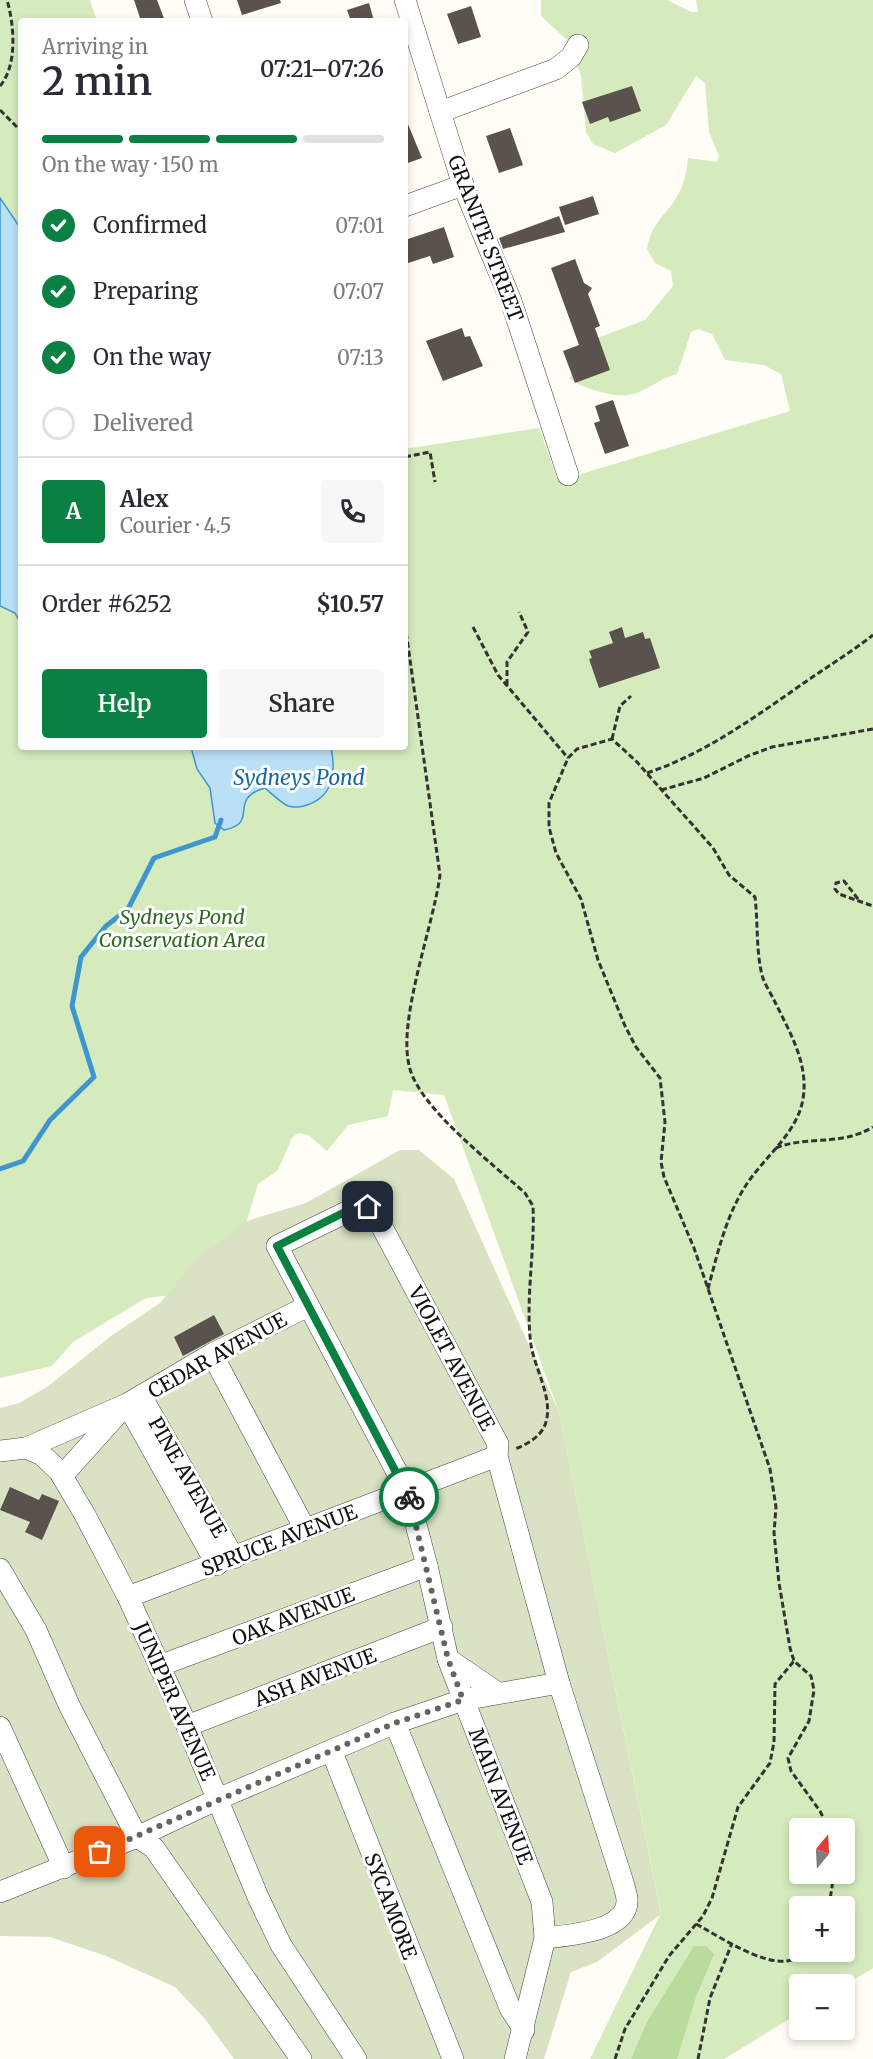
<!DOCTYPE html>
<html lang="en">
<head>
<meta charset="utf-8">
<style>
  :root { --surface:#fff; --page:#f7f7f7; --text:#2b2b33; --muted:#7c7c81; --line:#e1e1e2; --accent:#0b8043 }
  body { margin:0; font-family:Merriweather,serif; background:var(--page); color:var(--text); height:100vh; display:flex; flex-direction:column; font-size:22px; white-space:nowrap }
  * { box-sizing:border-box; margin:0 }
  p { font-size:20px; color:var(--muted) }
  .icon { flex:none; width:33px; height:33px; fill:none; stroke:currentColor; stroke-width:2; stroke-linecap:round; stroke-linejoin:round }
  .map { position:relative; flex:1; overflow:hidden }
  .details { position:absolute; left:18px; top:18px; width:390px; height:732px; display:flex; flex-direction:column; background:var(--surface); border-radius:6px; box-shadow:0 3px 9px #0003 }
  .details>* { flex:none }
  .needle { width:39px; rotate:18deg }
  .buttons { position:absolute; left:789px; top:1818px; display:grid; gap:12px }
  .buttons a { display:grid; place-items:center; width:66px; height:66px; border-radius:6px; background:var(--surface); box-shadow:0 3px 9px #0003; font-size:30px }
  .pin { position:absolute; display:grid; place-items:center; width:51px; height:51px; color:#fff; margin:-26px; border-radius:12px; box-shadow:0 3px 9px #0006 }
  .courier { position:absolute; display:grid; place-items:center; width:60px; height:60px; margin:-30px; border:4px solid #0b8043; border-radius:50%; background:#fff; color:#222; box-shadow:0 2px 8px #0007 }
  .summary em { font-style:normal; font-weight:600 }
  .summary div { display:flex; flex-direction:column-reverse }
  .summary { display:flex; align-items:center; justify-content:space-between; height:102px; padding:0 24px }
  h1 { font-size:39px; font-weight:600; line-height:45px }
  .bar { display:grid; grid-template-columns:repeat(4,1fr); gap:9px 6px; align-content:center; height:72px; padding:0 24px }
  .bar i { height:8px; border-radius:4px; background:var(--line) }
  .bar .current { background:var(--accent) }
  .bar p { grid-column:span 4 }
  .line { display:flex; align-items:center; gap:15px; padding:0 24px; border-top:2px solid var(--line) }
  .line div { flex:1 }
  .round { display:grid; place-items:center; flex:none; width:63px; height:63px; border-radius:6px; background:var(--page) }
  ol { padding:0 24px; list-style:none }
  li { display:flex; align-items:center; gap:18px; height:66px }
  li p { margin-inline-start:auto }
  li .icon { padding:6px; border-radius:50%; background:var(--accent); color:#fff; stroke-width:4 }
  li:last-child { color:var(--muted) }
  li i { width:33px; height:33px; border:3px solid var(--line); border-radius:50% }
  .action { display:flex; gap:12px; margin-top:auto; padding:12px 24px }
  .action a { flex:1; height:69px; border-radius:6px; background:var(--accent); color:#fff; font-size:24px; font-weight:600; line-height:69px; text-align:center }
  .action a+a { background:var(--page); color:var(--text) }
  .map>svg:first-child { display:block }
  .green { fill:#d5ebbd; fill-rule:evenodd }
  .forest { fill:#b9dc9c }
  .cemetery { fill:#d9e3c4 }
  .water { fill:#b9e0f7; stroke:#3f96cf; stroke-width:1.5 }
  .lines { fill:none; stroke-linecap:round; stroke-linejoin:round }
  .stream { stroke:#3f96cf; stroke-width:5 }
  .building { fill:#5a524d }
  .minor-casing { stroke:#444; stroke-width:22 }
  .path { stroke:#333; stroke-width:3; stroke-dasharray:6 3; stroke-linecap:butt }
  .minor { stroke:#fff; stroke-width:21 }
  .done { stroke:#646461; stroke-width:6; stroke-dasharray:0 10.8 }
  .route { stroke:#0b8043; stroke-width:8 }
  .labels { text-anchor:middle; dominant-baseline:central; stroke-width:6; stroke-linejoin:round; paint-order:stroke }
  .street-label { font-size:20px; fill:#111; stroke:#fff }
  .park-label { font-size:20px; font-style:italic; fill:#2f6b1f; stroke:#fff }
  .water-label { font-size:21px; font-style:italic; fill:#1768a6; stroke:#fff }
</style>
</head>
<body>
<div class="map">
<svg width="873" height="2059" viewBox="0 0 873 2059">
  <rect width="100%" height="100%" fill="#fffdf5"/>
  <!-- green -->
  <path class="green" d="M0 0H90L97 21H21V747H405V449L539 428 558 481 790 411 781 374 764 365 725 360 712 334 698 329 691 332 677 374C661 378 649 389 634 394 618 399 583 389 570 379L575 365 600 337 645 320 673 286 671 271 655 263 647 249C652 221 666 216 678 195 684 184 687 171 688 158L717 162 719 156 709 132 705 83 696 76 666 125 615 153 593 144 586 132 581 76 567 40 541 16V0H667L691 12H698L696 0H873V1968L845 1985 800 1984 799 2013 724 2059H590L661 1913 559 1412 444 1095 393 1090 388 1116 348 1125 327 1151 308 1135 298 1133 292 1138 278 1170 258 1184 241 1240 180 1294 146 1298 73 1342 52 1366 0 1378ZM800 1828H844V1874H800ZM800 1906H844V1952H800Z"/>
  <!-- forest -->
  <polygon class="forest" points="694,1946 706,1946 714,1954 696,1997 677,2059 631,2059 647,2022"/>
  <!-- cemetery -->
  <polygon class="cemetery" points="400,1150 419,1150 454,1179 559,1412 661,1914 597,1962 571,1972 544,2059 234,2059 205,2019 175,1987 106,1956 50,1937 0,1936 0,1408 19,1403 47,1387 111,1336 160,1303 196,1259 247,1221 306,1203"/>
  <!-- water -->
  <g class="water">
    <polygon points="0,198 21,229 21,624 15,613 0,606"/>
    <path d="M191 747H331C336 772 334 796 307 805 302 807 293 808 288 806 280 802 272 794 265 788 226 799 261 823 224 830L215 823 210 788 197 769Z"/>
  </g>
  <g class="lines">
    <!-- stream -->
    <polyline class="stream" points="0,1169 23,1161 50,1120 94,1077 72,1006 81,957 106,926 128,909 154,858 215,837 221,820"/>
  </g>
  <!-- building -->
  <g class="building">
    <polygon points="134,0 157,0 165,21 141,21"/>
    <polygon points="237,0 280,0 281,3 242,15"/>
    <polygon points="369,3 374,21 351,21 347,10"/>
    <polygon points="471,6 481,37 458,44 447,14"/>
    <polygon points="632,86 641,111 610,122 608,117 590,124 582,102"/>
    <polygon points="405,117 422,158 405,164"/>
    <polygon points="510,128 523,165 499,173 486,136"/>
    <polygon points="593,196 599,214 565,225 559,207"/>
    <polygon points="559,216 565,232 503,249 499,238"/>
    <polygon points="444,227 454,257 433,264 430,256 405,264 405,240"/>
    <polygon points="575,259 584,283 592,288 588,294 600,326 595,328 610,370 575,383 563,351 579,345 551,268"/>
    <polygon points="462,328 465,337 470,336 483,366 443,381 426,341"/>
    <polygon points="613,400 629,446 605,454 594,423 600,421 595,406"/>
    <polygon points="622,627 625,638 643,632 645,639 650,638 660,668 599,688 589,659 592,658 589,651 613,643 609,632"/>
    <polygon points="214,1315 224,1334 183,1356 174,1337"/>
    <polygon points="10,1487 39,1500 42,1494 59,1501 42,1540 25,1532 30,1522 0,1510"/>
  </g>
  <g class="lines">
    <defs>
      <g id="minor">
        <polyline points="195,0 202,21"/>
        <polyline points="405,0 463,185 511,301 568,475"/>
        <polyline points="440,112 556,69 571,57 578,45"/>
        <polyline points="405,206 463,185"/>
        <polyline points="212,1354 305,1529"/>
        <polyline points="141,1396 234,1558"/>
        <polyline points="127,1404 217,1565"/>
        <polyline points="26,1448 42,1455 59,1471 85,1515 128,1597 187,1726 258,1897 281,1945 356,2059"/>
        <polyline points="0,1451 26,1448 127,1404 212,1354 308,1306"/>
        <polyline points="62,1476 122,1409"/>
        <polyline points="0,1569 36,1630 69,1705 137,1837 154,1848 301,2059"/>
        <polyline points="128,1597 497,1456"/>
        <polyline points="448,1659 498,1693"/>
        <polyline points="159,1666 427,1566"/>
        <polyline points="395,1723 510,2008 524,2030"/>
        <polyline points="187,1726 442,1627"/>
        <polyline points="0,1727 64,1868"/>
        <polyline points="332,1752 453,2059"/>
        <polyline points="0,1892 137,1837 218,1799 395,1723 463,1700 559,1683"/>
        <path d="M515 2059 545 1938 542 1902 448 1659 427 1566 407 1491 277 1246 359 1206 368 1207 374 1212 498 1444 497 1456 559 1683 621 1876C623 1883 626 1891 627 1899 629 1932 568 1935 545 1938"/>
      </g>
    </defs>
    <!-- minor casing -->
    <use href="#minor" class="minor-casing"/>
    <!-- path -->
    <g class="path">
      <path d="M0 86C18 65 14 24 7 0"/>
      <polyline points="0,110 21,131"/>
      <polyline points="405,457 430,452 435,482"/>
      <path d="M405 624 440 875C433 928 396 1023 410 1069 421 1109 494 1165 525 1193L533 1206C535 1252 525 1300 531 1345 535 1369 553 1398 546 1422 542 1436 528 1444 515 1449"/>
      <polyline points="473,627 498,675 568,758"/>
      <polyline points="507,685 507,662 528,632 519,612"/>
      <polyline points="612,739 620,706 631,696"/>
      <path d="M647 773C704 754 752 719 801 685 825 668 850 653 873 635"/>
      <polyline points="661,790 704,778 748,756 772,747 873,729"/>
      <polyline points="858,899 844,881 836,883 835,889 839,894 873,906"/>
      <path d="M776 1148C808 1135 839 1147 873 1127"/>
      <path d="M708 1289C717 1255 725 1220 743 1190 761 1159 797 1135 803 1099 809 1063 789 1031 774 1000 770 992 764 983 762 975 756 951 758 922 755 897L729 875 713 848 637 762 612 739 577 749 568 758 549 803V827L556 853 581 899 598 960 625 1026 636 1047 660 1078 665 1122 661 1162 664 1177 694 1248 770 1469 776 1507 774 1533 779 1583 790 1648 794 1661 811 1676 814 1690 809 1721 788 1758 791 1771 820 1811 828 1828"/>
      <polyline points="829,1906 834,1874"/>
      <path d="M696 1924C721 1937 782 1980 803 1952"/>
      <polyline points="615,2059 625,2029 669,1956 703,1916 712,1898 738,1807 770,1763 774,1742 775,1684 794,1661"/>
      <polyline points="698,2059 710,1998 732,1943"/>
    </g>
    <!-- minor -->
    <use href="#minor" class="minor"/>
  </g>
  <g class="lines">
    <!-- done -->
    <polyline class="done" points="100,1852 395,1723 463,1700 448,1659 409,1497"/>
    <!-- route -->
    <polyline class="route" points="368,1207 353,1208 277,1246 409,1497"/>
  </g>
  <g class="labels">
    <!-- street labels -->
    <g class="street-label">
      <text transform="translate(486 238) rotate(69)">GRANITE STREET</text>
      <text transform="translate(217 1355) rotate(-29)">CEDAR AVENUE</text>
      <text transform="translate(452 1358) rotate(62)">VIOLET AVENUE</text>
      <text transform="translate(188 1477) rotate(60)">PINE AVENUE</text>
      <text transform="translate(279 1540) rotate(-21)">SPRUCE AVENUE</text>
      <text transform="translate(293 1616) rotate(-21)">OAK AVENUE</text>
      <text transform="translate(315 1677) rotate(-21)">ASH AVENUE</text>
      <text transform="translate(175 1701) rotate(66)">JUNIPER AVENUE</text>
      <text transform="translate(501 1796) rotate(69)">MAIN AVENUE</text>
      <text transform="translate(391 1906) rotate(69)">SYCAMORE</text>
    </g>
    <!-- park labels -->
    <g class="park-label">
      <text x="182" y="916">Sydneys Pond<tspan x="182" dy="23">Conservation Area</tspan></text>
    </g>
    <!-- water labels -->
    <g class="water-label">
      <text x="299" y="777">Sydneys Pond</text>
    </g>
  </g>
</svg>
<div class="buttons">
<a><svg class="needle" viewBox="-14 -14 28 28"><path d="M0-13l5 13h-10z" fill="#e53935"/><path d="M0 13l5-13h-10z" fill="#7c7c81"/></svg></a>
<a>+</a>
<a>−</a>
</div>
<div class="pin" style="left:100px;top:1852px;background:#ea580c"><svg class="icon" aria-label="bag" viewBox="0 0 24 24"><path d="M5 8h14l-1 12H6zM9 8a3 3 0 0 1 6 0"/></svg></div>
<div class="pin" style="left:368px;top:1207px;background:#1f2937"><svg class="icon" aria-label="home" viewBox="0 0 24 24"><path d="M3 11l9-7 9 7M6 9v11h12V9"/></svg></div>
<div class="courier" style="left:409px;top:1497px"><svg class="icon" aria-label="bike" viewBox="0 0 24 24"><circle cx="6" cy="16" r="4"/><circle cx="18" cy="16" r="4"/><path d="M6 16l4-8h5l3 8M10 8l3 8H6M13 5h3"/></svg></div>
<section class="details">
<div class="summary"><div><h1>2 min</h1><p>Arriving in</p></div><em>07:21–07:26</em></div>
<div class="bar"><i class="current"></i><i class="current"></i><i class="current"></i><i></i><p>On the way · 150 m</p></div>
<ol>
<li><svg class="icon" aria-label="check" viewBox="0 0 24 24"><path d="M5 12l5 5 9-10"/></svg>Confirmed<p>07:01</p></li>
<li><svg class="icon" aria-label="check" viewBox="0 0 24 24"><path d="M5 12l5 5 9-10"/></svg>Preparing<p>07:07</p></li>
<li><svg class="icon" aria-label="check" viewBox="0 0 24 24"><path d="M5 12l5 5 9-10"/></svg>On the way<p>07:13</p></li>
<li><i></i>Delivered</li>
</ol>
<div class="line" style="height:108px"><b class="round" style="background:var(--accent);color:#fff">A</b><div><b>Alex</b><p>Courier · 4.5</p></div><a class="round"><svg class="icon" aria-label="phone" viewBox="0 0 24 24"><path d="M5 4h4l2 5-3 2q2 4 5 5l2-3 5 2v4C11 20 4 13 5 4z"/></svg></a></div>
<div class="line" style="height:78px"><div>Order #6252</div><b>$10.57</b></div>
<div class="action"><a>Help</a><a>Share</a></div>
</section>
</div>
</body>
</html>
